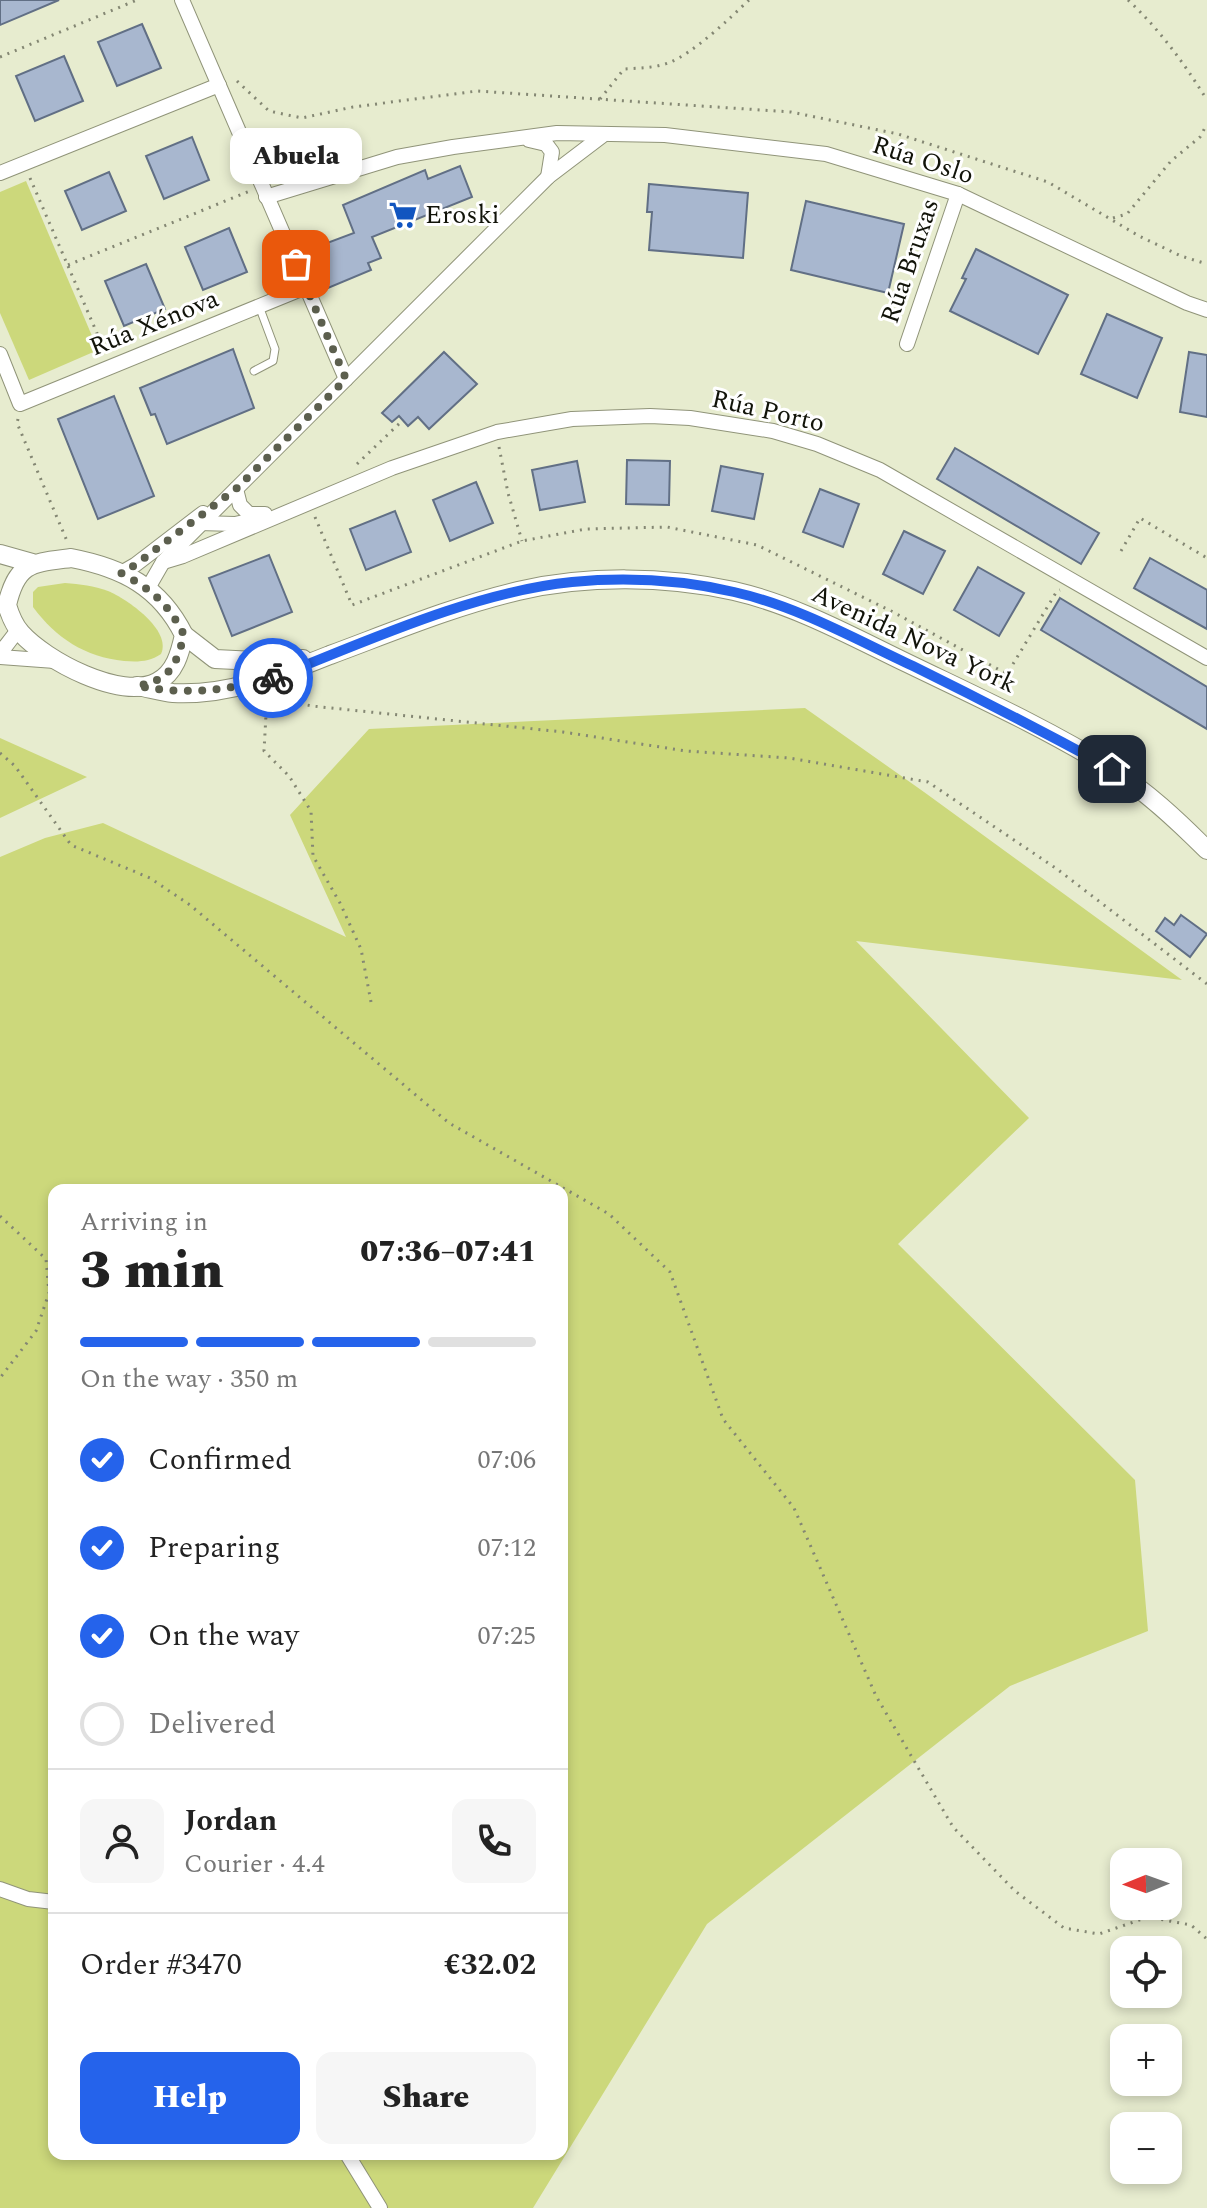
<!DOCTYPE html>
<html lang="en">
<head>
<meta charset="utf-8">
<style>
  :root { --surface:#fff; --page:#f6f6f6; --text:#222; --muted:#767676; --line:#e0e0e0; --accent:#2563eb }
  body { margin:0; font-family:Spectral,serif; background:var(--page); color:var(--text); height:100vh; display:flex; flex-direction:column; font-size:30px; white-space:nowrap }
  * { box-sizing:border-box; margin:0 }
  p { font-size:26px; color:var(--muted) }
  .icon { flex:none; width:44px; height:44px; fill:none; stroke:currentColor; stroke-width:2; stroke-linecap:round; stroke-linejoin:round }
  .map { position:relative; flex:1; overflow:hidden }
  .drawer { position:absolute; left:48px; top:1184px; width:520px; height:976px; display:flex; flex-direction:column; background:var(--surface); border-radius:16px; box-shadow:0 4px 12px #0003 }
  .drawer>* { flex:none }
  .needle { width:52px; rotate:269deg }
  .controls { position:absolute; left:1110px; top:1848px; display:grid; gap:16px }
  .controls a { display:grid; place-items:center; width:72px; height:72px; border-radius:16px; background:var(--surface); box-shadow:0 4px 12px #0003; font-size:40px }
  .pin { position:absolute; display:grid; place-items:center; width:68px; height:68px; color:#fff; margin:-34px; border-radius:16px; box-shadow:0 4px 12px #0006 }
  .courier { position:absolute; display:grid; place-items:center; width:80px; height:80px; margin:-40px; border:6px solid #2563eb; border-radius:50%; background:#fff; color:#222; box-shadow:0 2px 10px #0007 }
  .bubble { position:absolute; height:56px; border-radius:16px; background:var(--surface); box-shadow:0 4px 12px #0003; font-size:26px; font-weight:800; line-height:56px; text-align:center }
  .head em { font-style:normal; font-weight:800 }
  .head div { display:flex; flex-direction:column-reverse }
  .head { display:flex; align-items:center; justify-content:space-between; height:136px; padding:0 32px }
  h1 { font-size:52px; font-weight:800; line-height:60px }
  .bar { display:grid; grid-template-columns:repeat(4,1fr); gap:12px 8px; align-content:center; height:96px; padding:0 32px }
  .bar i { height:10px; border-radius:6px; background:var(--line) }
  .bar .current { background:var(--accent) }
  .bar p { grid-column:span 4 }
  .line { display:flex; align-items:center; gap:20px; padding:0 32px; border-top:2px solid var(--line) }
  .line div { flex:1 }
  .round { display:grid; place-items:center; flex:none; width:84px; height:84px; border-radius:16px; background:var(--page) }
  ol { padding:0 32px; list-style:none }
  li { display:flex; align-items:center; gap:24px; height:88px }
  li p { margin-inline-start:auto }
  li .icon { padding:8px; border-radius:50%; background:var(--accent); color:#fff; stroke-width:4 }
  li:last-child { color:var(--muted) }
  li i { width:44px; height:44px; border:4px solid var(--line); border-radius:50% }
  .action { display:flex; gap:16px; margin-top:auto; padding:16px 32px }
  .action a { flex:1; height:92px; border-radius:16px; background:var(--accent); color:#fff; font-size:32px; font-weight:800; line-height:92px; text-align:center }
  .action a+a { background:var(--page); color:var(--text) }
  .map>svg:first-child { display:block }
  .green { fill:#ccd87b; fill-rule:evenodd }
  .building { fill:#a8b7cf; stroke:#616f85; stroke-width:2 }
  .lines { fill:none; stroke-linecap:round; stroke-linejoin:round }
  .service-casing { stroke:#909479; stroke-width:9 }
  .minor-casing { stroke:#909479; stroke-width:16 }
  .tertiary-casing { stroke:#909479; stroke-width:20 }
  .path { stroke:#848773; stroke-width:3; stroke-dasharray:2 6; stroke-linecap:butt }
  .service { stroke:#fff; stroke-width:7 }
  .minor { stroke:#fff; stroke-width:14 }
  .tertiary { stroke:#fff; stroke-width:18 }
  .done { stroke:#5c5f4e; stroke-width:8; stroke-dasharray:0 14.4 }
  .route { stroke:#2563eb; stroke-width:10 }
  .labels { text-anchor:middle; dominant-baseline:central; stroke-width:6; stroke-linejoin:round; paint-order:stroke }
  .street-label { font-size:26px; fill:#111309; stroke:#fff }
  .poi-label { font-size:26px; fill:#111309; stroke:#fff; text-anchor:start }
</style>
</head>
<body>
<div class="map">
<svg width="1207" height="2208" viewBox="0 0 1207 2208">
  <rect width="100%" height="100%" fill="#e7eccf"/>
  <!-- green -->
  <g class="green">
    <polygon points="26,181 98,350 29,380 0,313 0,192"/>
    <path d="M65 583C80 584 94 586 108 591 127 599 172 630 161 654 149 662 138 662 124 661 85 657 56 638 33 607V592L38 587Z"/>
    <path d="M805 708 924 792 1182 980 856 941 1029 1118 898 1244 1135 1480 1148 1631 1010 1686 707 1924 533 2208H0V857L45 838 103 823 346 937 290 815 369 729ZM54 1190H562V2154H54Z"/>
    <polygon points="0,738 87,777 0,818"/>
  </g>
  <!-- building -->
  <g class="building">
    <polygon points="0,0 59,0 0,25"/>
    <polygon points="142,24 161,68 117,86 98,42"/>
    <polygon points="64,56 83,101 35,121 16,76"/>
    <polygon points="192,137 209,180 164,199 146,156"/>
    <polygon points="460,166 472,197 372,237 381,258 368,263 371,270 328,288 311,249 354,233 343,205 425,170 428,179"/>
    <polygon points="109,172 126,211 82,230 65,191"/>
    <polygon points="649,184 748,193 743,258 649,250 652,212 647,212"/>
    <polygon points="806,201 904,224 888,293 791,270"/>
    <polygon points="229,228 247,272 203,290 185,247"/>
    <polygon points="976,249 1068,295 1038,354 950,311 966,279 962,278"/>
    <polygon points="146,264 165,309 124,326 105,281"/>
    <polygon points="1107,314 1162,338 1137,398 1081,374"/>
    <polygon points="233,349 254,408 167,444 155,414 151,415 140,388"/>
    <polygon points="444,352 477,384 429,429 418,417 408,426 399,416 392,422 382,413"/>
    <polygon points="1189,352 1207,355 1207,417 1180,412"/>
    <polygon points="114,396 154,496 98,519 58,419"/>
    <polygon points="955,448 1099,533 1081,564 937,479"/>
    <polygon points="627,460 670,461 669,505 626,504"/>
    <polygon points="577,461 585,502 540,510 532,470"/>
    <polygon points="721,466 763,474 754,519 712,511"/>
    <polygon points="476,482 493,523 450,541 433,500"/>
    <polygon points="820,489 859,504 843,547 803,532"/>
    <polygon points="395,511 411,552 366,570 350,529"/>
    <polygon points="904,531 945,551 923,594 883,574"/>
    <polygon points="269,555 292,612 232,636 209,578"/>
    <polygon points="1150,558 1207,590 1207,629 1134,588"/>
    <polygon points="978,567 1024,593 999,636 954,610"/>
    <polygon points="1060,598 1207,687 1207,729 1041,630"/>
    <polygon points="1181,915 1207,934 1190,957 1156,931 1165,918 1174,925"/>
  </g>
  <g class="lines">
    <defs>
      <polyline id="service" points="254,371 273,361 275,349 259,306"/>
      <g id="minor">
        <polyline points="182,0 346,379"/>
        <polyline points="529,140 546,144 552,152 548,177"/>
        <polyline points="0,173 219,85"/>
        <polyline points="266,197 397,157 453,147 557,133 665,135 826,154 958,194 1187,303 1207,310"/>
        <polyline points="907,344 958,194"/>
        <polyline points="0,354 20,404 306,287"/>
        <polyline points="236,489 240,505 249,514 265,514"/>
        <polyline points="199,523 235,524 253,520"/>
        <polyline points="163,562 183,556 392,468 497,432 572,419 650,416 690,418 773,431 817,444 880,470 1207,658"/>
        <polyline points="121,573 135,565 203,513"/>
        <polyline points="148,588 163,562 548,177 602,136"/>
        <polyline points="0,649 5,647 18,630"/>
        <polyline points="0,657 55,661"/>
        <polyline points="0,1889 28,1899 54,1902"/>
        <polyline points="347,2154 380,2208"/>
      </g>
      <g id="tertiary">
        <polyline points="0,554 32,563"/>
        <path d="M71 558C123 568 160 587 184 635 180 653 175 673 157 682 121 701 45 660 21 633 14 625 10 615 7 605 17 562 32 563 71 558Z"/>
        <polyline points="184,635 215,659 277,662 303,659"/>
        <path d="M137 686C149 688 161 692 173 693 228 696 280 675 330 655 392 632 454 606 518 591 587 575 665 576 734 591 795 605 851 636 907 663 975 696 1046 728 1110 768 1146 791 1177 820 1207 850"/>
      </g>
    </defs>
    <!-- service casing -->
    <use href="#service" class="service-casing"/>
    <!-- minor casing -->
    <use href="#minor" class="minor-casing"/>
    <!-- tertiary casing -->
    <use href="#tertiary" class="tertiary-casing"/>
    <!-- path -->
    <g class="path">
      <path d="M1128 0C1160 30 1184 63 1207 100"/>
      <polyline points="0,57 137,0"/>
      <polyline points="237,81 269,111 302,118 353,107 477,91 791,112 898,134 1048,182 1139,236 1181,256 1207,264"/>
      <path d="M600 99 624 69C639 68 654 68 668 63 693 54 730 18 749 0"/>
      <polyline points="30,178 106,354"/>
      <polyline points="1113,218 1127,214 1171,161 1200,137 1207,124"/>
      <polyline points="68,265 250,191"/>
      <polyline points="18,419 17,423 67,541"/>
      <polyline points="499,447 508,493 522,541"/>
      <polyline points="357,464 403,420"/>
      <polyline points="315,517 352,605 522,541 586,529 667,527 757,545 893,612 1007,674 1057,591 1060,590"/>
      <polyline points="1121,551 1140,518 1207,558"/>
      <polyline points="0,753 15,766 71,845 150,878 190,905 449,1123 609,1214 670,1272 723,1419 794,1508 876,1696 953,1827 1015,1891 1064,1928 1099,1934 1148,1917 1191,1925 1207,1939"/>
      <polyline points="371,1002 361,949 340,903 313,856 311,811 289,776 264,751 267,697 312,706 563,732 686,751 789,758 928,782 1057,869 1207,984"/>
      <polyline points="0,1216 46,1259 49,1293 36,1331 0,1378"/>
    </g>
    <!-- service -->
    <use href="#service" class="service"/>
    <!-- minor -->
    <use href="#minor" class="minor"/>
    <!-- tertiary -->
    <use href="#tertiary" class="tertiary"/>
  </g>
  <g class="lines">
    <!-- done -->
    <path class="done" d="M273 678C225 691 186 695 137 686 170 680 176 666 184 635 168 603 152 590 121 573L135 565 236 489 346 379 296 264"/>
    <!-- route -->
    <path class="route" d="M273 678C365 642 473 592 572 582 625 577 682 580 734 592 797 606 855 639 913 666 980 699 1046 733 1112 769"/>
  </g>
  <!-- icons -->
  <defs>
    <symbol id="supermarket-bare" viewBox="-9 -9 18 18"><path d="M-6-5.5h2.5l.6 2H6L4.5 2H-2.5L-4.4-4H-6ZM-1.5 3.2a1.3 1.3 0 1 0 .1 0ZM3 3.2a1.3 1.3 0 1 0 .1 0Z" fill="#1155c0" stroke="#fff" stroke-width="2.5" paint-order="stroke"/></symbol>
  </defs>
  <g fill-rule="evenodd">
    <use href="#supermarket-bare" x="383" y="195" width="40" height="40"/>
  </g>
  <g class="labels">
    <!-- street labels -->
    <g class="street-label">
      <text transform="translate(923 160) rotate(18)">Rúa Oslo</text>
      <text transform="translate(910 261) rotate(-71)">Rúa Bruxas</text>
      <text transform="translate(154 323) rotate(-22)">Rúa Xénova</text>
      <text transform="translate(768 411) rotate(13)">Rúa Porto</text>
      <text transform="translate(914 639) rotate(25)">Avenida Nova York</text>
    </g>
    <!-- poi labels -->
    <g class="poi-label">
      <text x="425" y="215">Eroski</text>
    </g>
  </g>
</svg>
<div class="controls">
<a><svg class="needle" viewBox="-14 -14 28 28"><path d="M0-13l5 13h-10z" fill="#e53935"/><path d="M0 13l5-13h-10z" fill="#767676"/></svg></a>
<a><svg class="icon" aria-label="locate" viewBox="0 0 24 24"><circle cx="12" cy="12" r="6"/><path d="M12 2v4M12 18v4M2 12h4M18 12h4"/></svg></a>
<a>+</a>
<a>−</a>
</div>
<div class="pin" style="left:296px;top:264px;background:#ea580c"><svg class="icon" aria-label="bag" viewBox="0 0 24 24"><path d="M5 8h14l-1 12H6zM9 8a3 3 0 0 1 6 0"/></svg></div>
<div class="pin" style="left:1112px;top:769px;background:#1f2937"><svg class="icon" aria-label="home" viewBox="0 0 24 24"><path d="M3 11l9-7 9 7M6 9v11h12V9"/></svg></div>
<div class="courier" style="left:273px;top:678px"><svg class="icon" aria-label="bike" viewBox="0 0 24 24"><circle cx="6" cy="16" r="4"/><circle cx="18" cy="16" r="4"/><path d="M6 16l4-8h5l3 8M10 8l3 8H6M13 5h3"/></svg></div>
<div class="bubble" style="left:230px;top:128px;width:132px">Abuela</div>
<section class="drawer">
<div class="head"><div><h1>3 min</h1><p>Arriving in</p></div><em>07:36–07:41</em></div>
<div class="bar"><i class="current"></i><i class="current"></i><i class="current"></i><i></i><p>On the way · 350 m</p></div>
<ol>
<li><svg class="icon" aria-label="check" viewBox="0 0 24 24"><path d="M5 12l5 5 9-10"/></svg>Confirmed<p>07:06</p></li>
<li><svg class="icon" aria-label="check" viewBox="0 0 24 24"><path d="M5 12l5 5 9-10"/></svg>Preparing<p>07:12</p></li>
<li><svg class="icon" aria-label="check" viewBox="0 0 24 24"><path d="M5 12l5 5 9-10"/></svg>On the way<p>07:25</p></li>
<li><i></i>Delivered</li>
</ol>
<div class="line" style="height:144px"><a class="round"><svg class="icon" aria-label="person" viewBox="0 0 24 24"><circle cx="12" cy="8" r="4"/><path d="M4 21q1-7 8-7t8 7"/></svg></a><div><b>Jordan</b><p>Courier · 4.4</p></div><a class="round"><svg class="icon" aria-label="phone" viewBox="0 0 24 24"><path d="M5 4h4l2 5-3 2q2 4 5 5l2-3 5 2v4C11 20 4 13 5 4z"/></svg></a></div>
<div class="line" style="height:104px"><div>Order #3470</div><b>€32.02</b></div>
<div class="action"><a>Help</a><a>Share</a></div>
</section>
</div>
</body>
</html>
